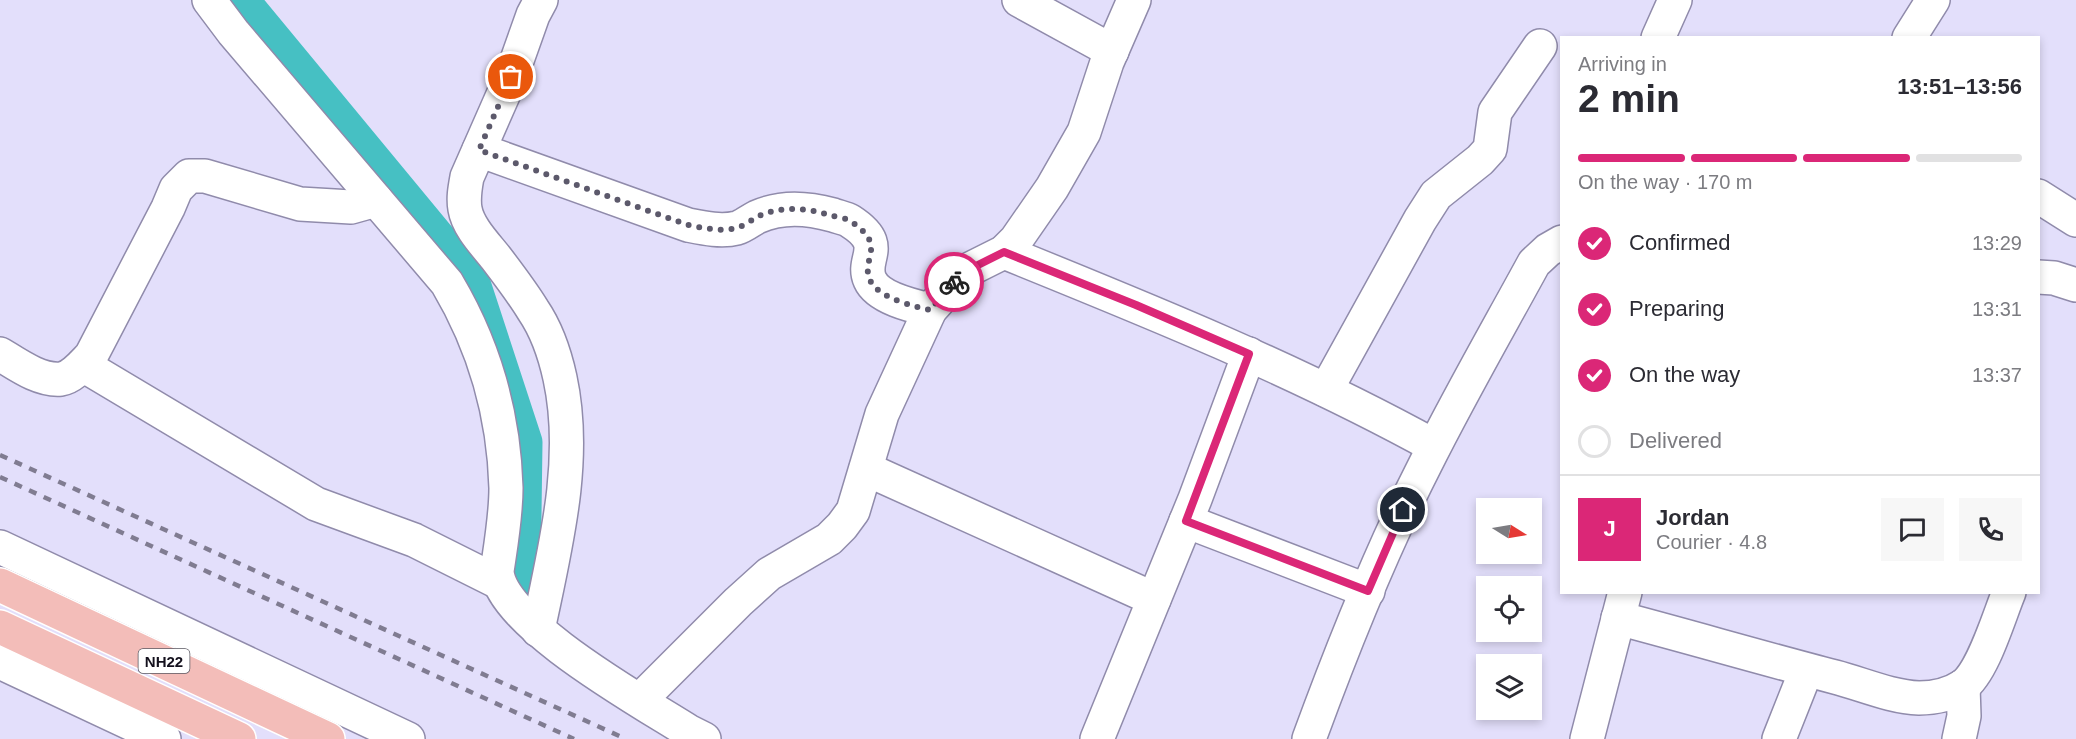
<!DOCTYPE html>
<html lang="en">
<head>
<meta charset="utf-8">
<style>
  :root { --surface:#fff; --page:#f7f7f7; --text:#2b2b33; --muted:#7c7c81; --line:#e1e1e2; --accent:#db2777 }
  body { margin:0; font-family:Helvetica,sans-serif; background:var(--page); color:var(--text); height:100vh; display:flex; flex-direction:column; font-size:22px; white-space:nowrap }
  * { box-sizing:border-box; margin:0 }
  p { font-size:20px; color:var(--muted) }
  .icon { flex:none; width:33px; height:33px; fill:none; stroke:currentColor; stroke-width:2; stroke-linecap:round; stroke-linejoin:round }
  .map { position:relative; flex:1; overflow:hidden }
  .side { position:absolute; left:1560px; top:36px; width:480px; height:558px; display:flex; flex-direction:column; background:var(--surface); border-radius:0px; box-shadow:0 3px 9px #0003 }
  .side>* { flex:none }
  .needle { width:39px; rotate:101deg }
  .tools { position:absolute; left:1476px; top:498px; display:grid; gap:12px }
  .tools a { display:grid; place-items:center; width:66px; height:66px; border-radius:0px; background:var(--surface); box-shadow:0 3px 9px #0003; font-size:30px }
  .pin { position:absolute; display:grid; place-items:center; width:51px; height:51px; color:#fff; margin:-26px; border:3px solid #fff; border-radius:50%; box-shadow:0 2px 6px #0007 }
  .courier { position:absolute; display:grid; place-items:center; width:60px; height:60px; margin:-30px; border:4px solid #db2777; border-radius:50%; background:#fff; color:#222; box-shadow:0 2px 8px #0007 }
  .overview em { font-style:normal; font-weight:800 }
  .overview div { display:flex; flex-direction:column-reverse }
  .overview { display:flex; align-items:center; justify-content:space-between; height:102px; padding:0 18px }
  h1 { font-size:39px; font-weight:800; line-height:45px }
  .bar { display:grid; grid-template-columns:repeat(4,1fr); gap:9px 6px; align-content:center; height:72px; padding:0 18px }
  .bar i { height:8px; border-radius:4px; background:var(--line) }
  .bar .selected { background:var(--accent) }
  .bar p { grid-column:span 4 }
  .line { display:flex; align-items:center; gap:15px; padding:0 18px; border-top:2px solid var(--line) }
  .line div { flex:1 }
  .round { display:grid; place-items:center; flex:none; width:63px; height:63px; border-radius:0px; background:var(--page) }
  ol { padding:0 18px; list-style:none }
  li { display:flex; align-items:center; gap:18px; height:66px }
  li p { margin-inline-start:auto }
  li .icon { padding:6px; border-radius:50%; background:var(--accent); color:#fff; stroke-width:4 }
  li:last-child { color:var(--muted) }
  li i { width:33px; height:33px; border:3px solid var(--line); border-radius:50% }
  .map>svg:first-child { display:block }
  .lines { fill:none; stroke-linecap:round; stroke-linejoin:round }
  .canal { stroke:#46c0c3; stroke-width:33 }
  .minor-casing { stroke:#908bab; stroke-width:36 }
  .highway-casing { stroke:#fff; stroke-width:36 }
  .minor { stroke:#fff; stroke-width:33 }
  .highway { stroke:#f3bdb9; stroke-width:33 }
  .rail { stroke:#807c91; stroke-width:4.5; stroke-dasharray:8 8; stroke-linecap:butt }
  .done { stroke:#5c596b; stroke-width:6; stroke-dasharray:0 10.8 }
  .route { stroke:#db2777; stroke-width:8 }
  .labels { text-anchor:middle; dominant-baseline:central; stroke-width:6; stroke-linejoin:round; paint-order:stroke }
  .shield { fill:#fff; stroke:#5a5861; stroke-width:1.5 }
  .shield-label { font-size:15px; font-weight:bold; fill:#14111d }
</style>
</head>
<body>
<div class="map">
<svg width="2076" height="739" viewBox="0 0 2076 739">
  <rect width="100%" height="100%" fill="#e3dffb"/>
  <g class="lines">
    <!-- canal -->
    <polyline class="canal" points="243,0 472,277 526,442 524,586"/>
    <defs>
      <g id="minor">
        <path d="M209 0 233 32 447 283C485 347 504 413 506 488 506 516 501 544 497 571 500 623 644 703 688 731L704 739"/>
        <polyline points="1019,0 1112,51"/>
        <polyline points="1658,38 1675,0"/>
        <polyline points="1909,38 1933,0"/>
        <path d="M479 150 688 225C703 228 721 232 737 228 744 226 751 220 757 217 782 206 807 208 833 215 838 217 845 218 850 221 889 246 860 258 870 280 878 298 913 306 930 310"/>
        <polyline points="2038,196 2076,220"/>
        <path d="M1004 252C1150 311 1296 370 1434 446"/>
        <polyline points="2038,277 2054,278 2076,285"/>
        <path d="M0 354C18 365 40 381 61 379 73 377 83 364 91 356L168 208 176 189 189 176H205L300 204 351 207 376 200"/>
        <polyline points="83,365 316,504 414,540 498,582"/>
        <polyline points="1326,390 1420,220 1436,195 1480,160 1490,149 1495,112 1540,46"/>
        <polyline points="866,469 1154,599"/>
        <polyline points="1186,521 1368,591"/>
        <polyline points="0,547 408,739"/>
        <path d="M1618 618C1690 637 1762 658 1835 677 1862 684 1891 697 1919 698 1934 698 1951 694 1963 686 1983 672 1999 616 2009 592"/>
        <path d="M538 630C555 548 578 461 560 378 555 355 546 329 533 310 522 292 509 275 496 258 485 244 468 227 465 209 463 198 465 188 467 177L511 77 533 15 541 0"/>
        <polyline points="0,662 164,739"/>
        <polyline points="640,700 738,602 769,574 829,539 842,526 853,511 882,414 930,310 964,272 1004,252 1016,240 1052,188 1084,132 1107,62 1134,0"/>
        <polyline points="1097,739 1195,499 1249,354"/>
        <path d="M1309 739C1343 646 1381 551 1426 463 1460 395 1498 329 1534 263L1548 250 1562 242"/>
        <polyline points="1587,739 1625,592"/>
        <polyline points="1779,739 1806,671"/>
        <polyline points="1959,739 1964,716 1963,686"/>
      </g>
      <g id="highway">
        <polyline points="0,585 328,739"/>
        <polyline points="0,627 239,739"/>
      </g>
    </defs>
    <!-- minor casing -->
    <use href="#minor" class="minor-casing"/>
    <!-- highway casing -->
    <use href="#highway" class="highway-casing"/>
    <!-- minor -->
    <use href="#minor" class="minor"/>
    <!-- highway -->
    <use href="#highway" class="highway"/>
    <!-- rail -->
    <g class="rail">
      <polyline points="0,455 626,739"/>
      <polyline points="0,477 574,739"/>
    </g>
  </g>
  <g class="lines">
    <!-- done -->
    <path class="done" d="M511 77 479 150 688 225C703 228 721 232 737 228 744 226 751 220 757 217 782 205 807 208 833 216 838 217 845 218 850 221 889 246 860 258 870 280 878 298 913 306 930 310L954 282"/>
    <!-- route -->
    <polyline class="route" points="954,282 964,272 1004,252 1136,305 1249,354 1186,521 1368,591 1403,510"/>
  </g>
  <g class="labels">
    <!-- shield labels -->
    <rect class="shield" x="138.5" y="649" width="51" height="24" rx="4.5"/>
    <g class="shield-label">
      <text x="164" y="661">NH22</text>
    </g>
  </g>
</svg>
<div class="tools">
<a><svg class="needle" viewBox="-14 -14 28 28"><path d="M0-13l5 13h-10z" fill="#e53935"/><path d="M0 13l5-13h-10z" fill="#7c7c81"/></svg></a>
<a><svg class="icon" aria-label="locate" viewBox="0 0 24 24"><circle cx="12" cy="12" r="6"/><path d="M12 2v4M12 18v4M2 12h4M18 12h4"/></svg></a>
<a><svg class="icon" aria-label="layers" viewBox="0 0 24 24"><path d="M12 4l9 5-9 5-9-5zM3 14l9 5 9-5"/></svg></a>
</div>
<div class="pin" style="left:511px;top:77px;background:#ea580c"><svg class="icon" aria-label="bag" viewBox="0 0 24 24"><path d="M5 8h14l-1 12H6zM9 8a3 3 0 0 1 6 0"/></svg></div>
<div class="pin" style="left:1403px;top:510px;background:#1f2937"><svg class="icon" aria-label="home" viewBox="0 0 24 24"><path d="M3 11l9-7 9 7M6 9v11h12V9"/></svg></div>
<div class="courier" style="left:954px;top:282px"><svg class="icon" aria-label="bike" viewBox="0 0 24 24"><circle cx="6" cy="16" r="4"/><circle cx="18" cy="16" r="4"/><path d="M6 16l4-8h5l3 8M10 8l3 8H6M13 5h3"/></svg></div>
<section class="side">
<div class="overview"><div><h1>2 min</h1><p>Arriving in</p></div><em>13:51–13:56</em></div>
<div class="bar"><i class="selected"></i><i class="selected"></i><i class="selected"></i><i></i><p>On the way · 170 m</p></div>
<ol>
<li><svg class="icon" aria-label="check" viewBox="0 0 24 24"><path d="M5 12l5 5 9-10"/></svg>Confirmed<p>13:29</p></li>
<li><svg class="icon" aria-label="check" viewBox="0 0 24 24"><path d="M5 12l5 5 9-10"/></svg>Preparing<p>13:31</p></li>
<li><svg class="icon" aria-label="check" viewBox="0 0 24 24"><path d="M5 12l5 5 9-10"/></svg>On the way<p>13:37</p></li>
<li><i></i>Delivered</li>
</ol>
<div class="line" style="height:108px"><b class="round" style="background:var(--accent);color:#fff">J</b><div><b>Jordan</b><p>Courier · 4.8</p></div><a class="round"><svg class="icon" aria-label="chat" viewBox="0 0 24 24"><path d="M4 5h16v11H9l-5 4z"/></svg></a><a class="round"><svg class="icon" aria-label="phone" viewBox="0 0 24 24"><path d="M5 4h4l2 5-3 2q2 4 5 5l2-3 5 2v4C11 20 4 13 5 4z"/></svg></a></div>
</section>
</div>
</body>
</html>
